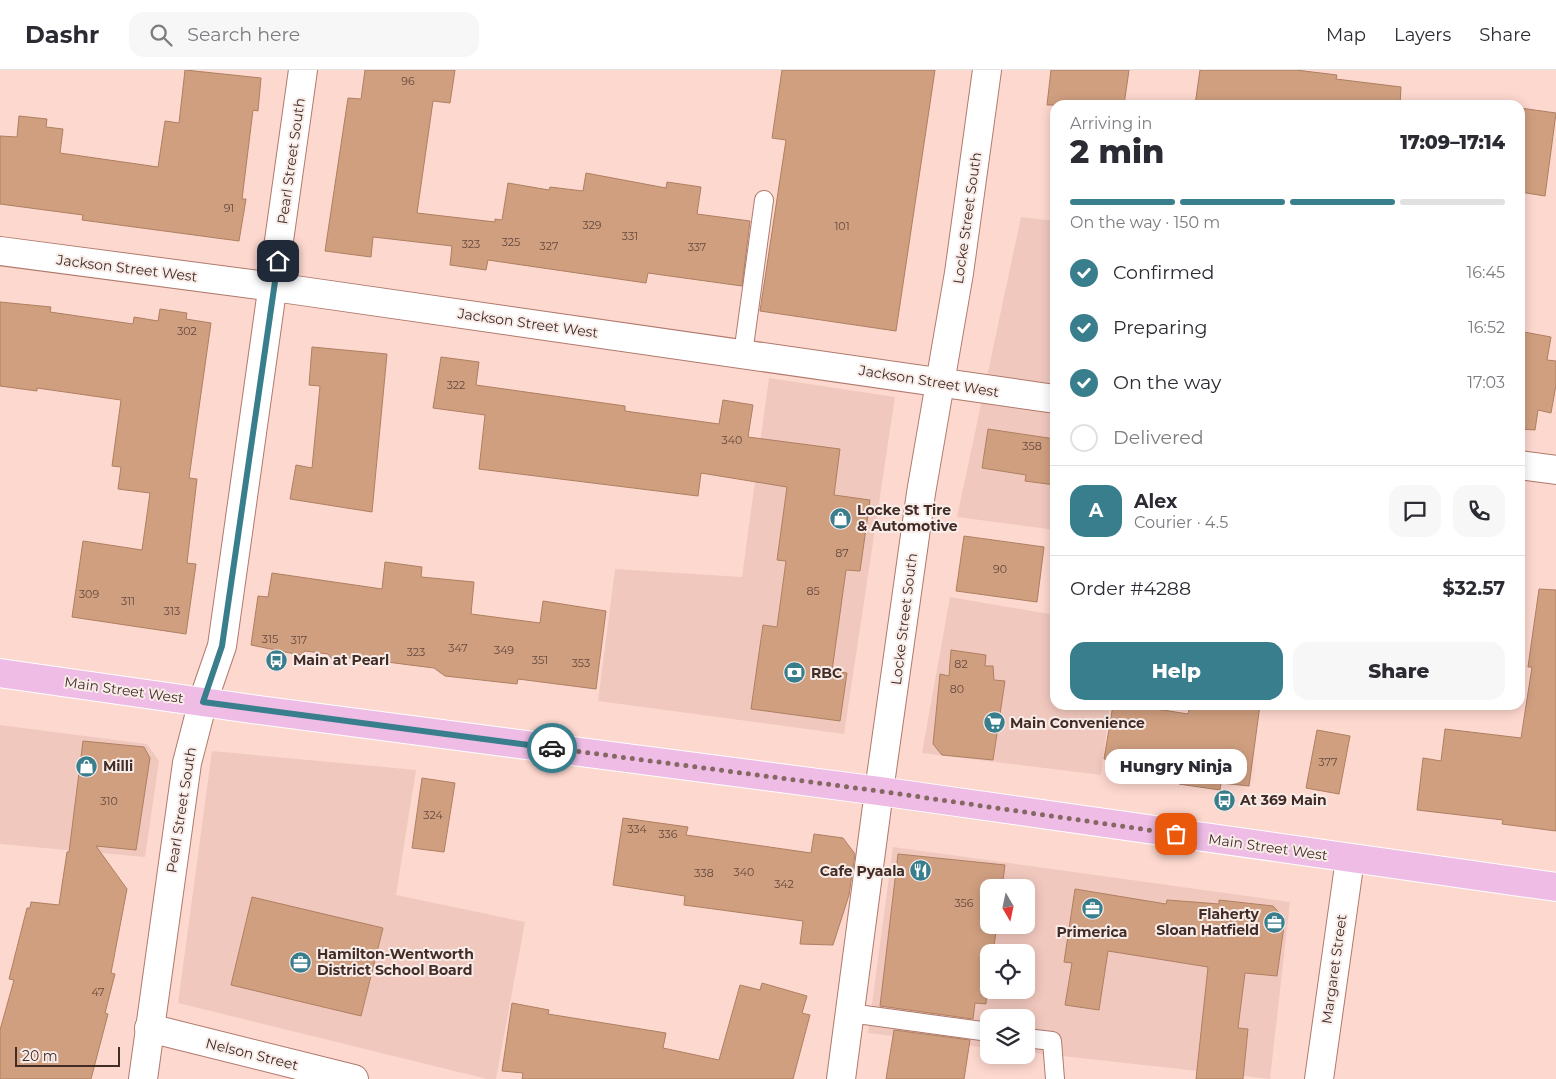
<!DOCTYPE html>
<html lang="en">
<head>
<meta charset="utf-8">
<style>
  :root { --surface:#fff; --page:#f7f7f7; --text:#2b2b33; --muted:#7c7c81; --line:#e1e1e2; --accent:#397e8c }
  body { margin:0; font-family:Montserrat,sans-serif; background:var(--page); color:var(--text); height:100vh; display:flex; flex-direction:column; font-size:19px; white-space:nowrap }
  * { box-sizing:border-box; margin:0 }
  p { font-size:16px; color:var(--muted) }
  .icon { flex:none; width:28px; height:28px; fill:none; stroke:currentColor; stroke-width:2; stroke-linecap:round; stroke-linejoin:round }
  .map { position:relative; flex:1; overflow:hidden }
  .side { position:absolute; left:1050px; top:30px; width:475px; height:610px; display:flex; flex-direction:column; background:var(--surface); border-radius:15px; box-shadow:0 2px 12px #0003 }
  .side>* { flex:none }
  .needle { width:32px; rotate:171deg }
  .buttons { position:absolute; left:980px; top:809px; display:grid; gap:10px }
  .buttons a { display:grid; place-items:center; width:55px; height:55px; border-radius:10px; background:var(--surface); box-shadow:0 2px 12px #0003; font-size:25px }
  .scale { position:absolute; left:15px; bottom:12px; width:105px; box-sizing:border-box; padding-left:5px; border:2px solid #432c26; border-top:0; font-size:14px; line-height:18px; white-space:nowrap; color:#432c26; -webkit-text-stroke:4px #f8ece9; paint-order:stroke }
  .pin { position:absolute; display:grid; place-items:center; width:42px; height:42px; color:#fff; margin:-21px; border-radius:10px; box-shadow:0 2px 8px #0006 }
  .courier { position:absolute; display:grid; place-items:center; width:50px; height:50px; margin:-25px; border:4px solid #397e8c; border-radius:50%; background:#fff; color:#222; box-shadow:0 1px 6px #0007 }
  .bubble { position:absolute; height:35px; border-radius:15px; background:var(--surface); box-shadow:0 2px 12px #0003; font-size:16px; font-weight:800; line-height:35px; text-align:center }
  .head em { font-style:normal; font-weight:800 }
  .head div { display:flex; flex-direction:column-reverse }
  .head { display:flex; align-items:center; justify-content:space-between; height:85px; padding:0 20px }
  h1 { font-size:32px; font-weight:800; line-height:38px }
  .bar { display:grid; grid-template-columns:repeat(4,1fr); gap:8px 5px; align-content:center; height:60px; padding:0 20px }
  .bar i { height:6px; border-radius:4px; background:var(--line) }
  .bar .selected { background:var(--accent) }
  .bar p { grid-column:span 4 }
  .line { display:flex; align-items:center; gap:12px; padding:0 20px; border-top:1px solid var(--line) }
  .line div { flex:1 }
  .round { display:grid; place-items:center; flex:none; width:52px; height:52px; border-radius:15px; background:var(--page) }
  ol { padding:0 20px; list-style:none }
  li { display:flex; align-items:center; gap:15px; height:55px }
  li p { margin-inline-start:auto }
  li .icon { padding:5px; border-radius:50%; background:var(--accent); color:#fff; stroke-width:4 }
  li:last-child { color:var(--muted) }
  li i { width:28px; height:28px; border:2px solid var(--line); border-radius:50% }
  .primary-button { display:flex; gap:10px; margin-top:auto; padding:10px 20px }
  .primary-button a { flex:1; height:58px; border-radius:15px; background:var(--accent); color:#fff; font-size:20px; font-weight:800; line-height:58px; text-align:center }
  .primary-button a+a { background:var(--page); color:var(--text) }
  header { display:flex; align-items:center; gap:30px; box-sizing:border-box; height:70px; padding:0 25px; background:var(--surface); border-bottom:1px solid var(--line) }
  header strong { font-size:24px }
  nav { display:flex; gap:28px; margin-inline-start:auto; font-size:18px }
  .search { width:350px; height:45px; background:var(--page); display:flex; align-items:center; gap:12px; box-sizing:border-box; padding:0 18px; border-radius:15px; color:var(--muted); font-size:19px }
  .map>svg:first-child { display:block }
  .built { fill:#f1c8be; fill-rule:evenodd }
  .building { fill:#d09f80; stroke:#ae7f61 }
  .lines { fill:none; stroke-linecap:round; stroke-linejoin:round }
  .lane-casing { stroke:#b0796c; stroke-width:20 }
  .street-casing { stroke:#b0796c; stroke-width:30 }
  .secondary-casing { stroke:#b0796c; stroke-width:30 }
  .primary-casing { stroke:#fff; stroke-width:30 }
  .lane { stroke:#fff; stroke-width:18 }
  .street { stroke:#fff; stroke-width:28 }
  .secondary { stroke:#fff; stroke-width:28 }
  .primary { stroke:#eebce5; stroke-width:28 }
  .done { stroke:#846861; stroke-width:5; stroke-dasharray:0 9 }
  .route { stroke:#397e8c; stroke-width:6 }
  .labels { text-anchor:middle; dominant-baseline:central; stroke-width:4; stroke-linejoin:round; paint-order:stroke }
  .number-label { font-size:11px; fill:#66493c }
  .street-label { font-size:14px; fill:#432c26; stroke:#f8ece9 }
  .poi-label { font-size:14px; font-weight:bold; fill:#432c26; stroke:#f8ece9; text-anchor:start }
</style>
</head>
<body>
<header>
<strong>Dashr</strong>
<div class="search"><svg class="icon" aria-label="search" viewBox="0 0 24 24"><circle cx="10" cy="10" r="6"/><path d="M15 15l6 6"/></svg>Search here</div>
<nav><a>Map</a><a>Layers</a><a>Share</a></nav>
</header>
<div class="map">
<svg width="1556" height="1009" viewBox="0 0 1556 1009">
  <rect width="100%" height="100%" fill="#fdd8cf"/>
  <!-- built -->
  <g class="built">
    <polygon points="1021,147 1055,151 1055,460 957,447"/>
    <polygon points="769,308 895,327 844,664 598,631 615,499 742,507"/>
    <polygon points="950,527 1055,545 1055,635 1110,635 1101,705 922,683"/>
    <polygon points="0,655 147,674 159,691 145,787 0,774"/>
    <polygon points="212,681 416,700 396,825 525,852 496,1009 487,1009 178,933"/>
    <path d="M893 777 1290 832 1270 1009 1026 982V948H989V978L868 963ZM989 818H1026V855H989ZM989 882H1026V920H989Z"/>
  </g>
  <!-- building -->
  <g class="building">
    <polygon points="185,0 261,8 258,41 253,40 242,129 246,129 239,171 82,150 83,145 0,134 0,66 17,67 19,46 47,49 46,57 63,59 60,83 158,97 165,51 179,53"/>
    <polygon points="365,0 455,0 450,33 433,31 417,143 495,152 495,149 502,150 508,113 549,120 550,117 583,121 586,103 666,118 667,112 701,117 697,144 750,151 742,216 648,203 646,213 488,190 486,200 450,195 452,176 373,167 371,187 325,181 348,28 361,29"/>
    <polygon points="782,0 935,0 896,261 760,241 786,70 772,68"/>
    <polygon points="1051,0 1129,0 1124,35 1047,35"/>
    <polygon points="1200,0 1296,0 1337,5 1336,9 1401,17 1400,35 1195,35"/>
    <polygon points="1520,38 1556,43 1545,126 1520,122"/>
    <polygon points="0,232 51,237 50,242 133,254 134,247 158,251 160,239 187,243 186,249 211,253 189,408 197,409 187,493 196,494 186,564 72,547 83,471 142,480 150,423 118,419 121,397 112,396 121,330 37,318 37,321 0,316"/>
    <polygon points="1524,262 1551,267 1547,290 1556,291 1556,315 1551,343 1538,340 1535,360 1520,359 1520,277"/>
    <polygon points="312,277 387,284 372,442 290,429 296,395 312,398 320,316 309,315"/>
    <polygon points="441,287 479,292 476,315 625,336 625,341 719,354 723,330 753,335 748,367 840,379 834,425 870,430 860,501 846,500 832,601 847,603 840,651 751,639 763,555 777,557 786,491 777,490 787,417 701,403 698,426 479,399 485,345 433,338"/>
    <polygon points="988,359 1055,369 1055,415 1025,411 1026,405 982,398"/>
    <polygon points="964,466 1044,477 1037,532 956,521"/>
    <polygon points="385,492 422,497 421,507 474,512 471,544 540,553 543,531 606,541 596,619 518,609 517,614 445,606 434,598 363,589 364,587 332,589 328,584 305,581 300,585 251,575 258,526 268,527 272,503 382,519"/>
    <polygon points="1539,519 1556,520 1556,761 1502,754 1503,750 1417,740 1423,688 1441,691 1445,659 1521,668 1532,597 1528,597"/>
    <polygon points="951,580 986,585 985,596 993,596 994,610 1005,611 993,690 942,685 933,674 940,604 949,606"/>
    <polygon points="1113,635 1131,635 1188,644 1190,635 1260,635 1249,716 1221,713 1220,720 1179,714 1181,701 1104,689"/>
    <polygon points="1317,660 1350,666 1339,724 1306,718"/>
    <polygon points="83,671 144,677 150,688 136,780 96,776 127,819 111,903 115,904 105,943 108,944 91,1009 0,1009 0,960 14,910 9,909 27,838 30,838 31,832 59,835 67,782 69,782"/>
    <polygon points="422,708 455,713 444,782 412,778"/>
    <polygon points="623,748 688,757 686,765 811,783 814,764 843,768 855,784 849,825 833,875 800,874 803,851 684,835 685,826 613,815"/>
    <polygon points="898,784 1005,795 1002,818 989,818 989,855 997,855 993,882 989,882 986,934 975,933 973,949 880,936"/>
    <polygon points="1075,819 1166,834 1167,830 1219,834 1219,830 1273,836 1285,849 1277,906 1245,903 1238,958 1248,959 1243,1009 1196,1009 1208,897 1108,881 1099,940 1065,935 1072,893 1064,892"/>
    <polygon points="252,827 383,858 361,946 231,915"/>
    <polygon points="762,913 807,926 802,943 810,945 793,1009 522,1009 523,1003 502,1001 512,933 549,940 548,944 666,963 663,978 719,990 740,915 760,920"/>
    <polygon points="894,960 970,970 964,1009 886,1009"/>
  </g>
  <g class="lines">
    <defs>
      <g id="lane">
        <polyline points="743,284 764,130"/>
        <polyline points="850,943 989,962"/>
        <polyline points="1026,968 1052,971 1055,1009"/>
      </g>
      <g id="street">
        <polyline points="0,181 274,217 1055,329"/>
        <polyline points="1520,395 1556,400"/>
        <polyline points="149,958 354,1009"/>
        <polyline points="143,1009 187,693 203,631 222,576 303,0"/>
        <polyline points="841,1009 879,721"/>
        <polyline points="1319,1009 1350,789"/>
      </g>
      <polyline id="secondary" points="879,721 921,423 959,203 987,0"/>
      <polyline id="primary" points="0,603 259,640 879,721 1556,817"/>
    </defs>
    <!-- lane casing -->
    <use href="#lane" class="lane-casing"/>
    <!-- street casing -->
    <use href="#street" class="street-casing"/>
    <!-- secondary casing -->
    <use href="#secondary" class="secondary-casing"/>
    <!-- primary casing -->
    <use href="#primary" class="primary-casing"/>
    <!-- lane -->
    <use href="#lane" class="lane"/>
    <!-- street -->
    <use href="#street" class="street"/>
    <!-- secondary -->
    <use href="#secondary" class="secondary"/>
    <!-- primary -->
    <use href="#primary" class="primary"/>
  </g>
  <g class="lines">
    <!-- done -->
    <polyline class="done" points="552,678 879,721 1176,764"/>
    <!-- route -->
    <polyline class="route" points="278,191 222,576 203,632 552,678"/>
  </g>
  <!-- icons -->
  <defs>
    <symbol id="shop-disc" viewBox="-11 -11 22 22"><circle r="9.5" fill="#397e8c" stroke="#f8ece9"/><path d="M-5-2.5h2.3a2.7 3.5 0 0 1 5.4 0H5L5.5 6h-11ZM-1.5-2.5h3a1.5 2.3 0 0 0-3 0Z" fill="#fff"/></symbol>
    <symbol id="bus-disc" viewBox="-11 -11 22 22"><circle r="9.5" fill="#397e8c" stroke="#f8ece9"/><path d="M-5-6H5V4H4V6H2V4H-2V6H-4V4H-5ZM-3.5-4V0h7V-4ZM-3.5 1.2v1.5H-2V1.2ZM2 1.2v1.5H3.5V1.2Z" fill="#fff"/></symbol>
    <symbol id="bank-disc" viewBox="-11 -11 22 22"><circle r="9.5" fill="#397e8c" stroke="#f8ece9"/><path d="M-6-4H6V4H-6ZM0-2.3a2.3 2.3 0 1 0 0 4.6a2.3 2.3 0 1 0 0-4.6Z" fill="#fff"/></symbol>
    <symbol id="supermarket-disc" viewBox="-11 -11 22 22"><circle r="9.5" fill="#397e8c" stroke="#f8ece9"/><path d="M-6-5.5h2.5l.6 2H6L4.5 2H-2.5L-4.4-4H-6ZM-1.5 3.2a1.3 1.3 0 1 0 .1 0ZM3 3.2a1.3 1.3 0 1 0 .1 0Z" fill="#fff"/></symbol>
    <symbol id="restaurant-disc" viewBox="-11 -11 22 22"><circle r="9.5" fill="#397e8c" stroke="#f8ece9"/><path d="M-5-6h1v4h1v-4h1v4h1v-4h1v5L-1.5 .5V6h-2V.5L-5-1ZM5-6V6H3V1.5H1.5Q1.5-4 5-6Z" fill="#fff"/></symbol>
    <symbol id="office-disc" viewBox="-11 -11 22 22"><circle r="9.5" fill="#397e8c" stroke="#f8ece9"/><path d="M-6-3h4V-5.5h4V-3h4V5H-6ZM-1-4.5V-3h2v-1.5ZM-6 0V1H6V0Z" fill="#fff"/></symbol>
  </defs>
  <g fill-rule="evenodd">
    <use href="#shop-disc" x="828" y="436" width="25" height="25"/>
    <use href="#bus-disc" x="264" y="578" width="25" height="25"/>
    <use href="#bank-disc" x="782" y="590" width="25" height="25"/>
    <use href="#supermarket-disc" x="982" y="640" width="25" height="25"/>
    <use href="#shop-disc" x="74" y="684" width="25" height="25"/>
    <use href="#bus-disc" x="1212" y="718" width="25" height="25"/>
    <use href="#restaurant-disc" x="908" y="788" width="25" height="25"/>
    <use href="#office-disc" x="1080" y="826" width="25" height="25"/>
    <use href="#office-disc" x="1262" y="840" width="25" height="25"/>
    <use href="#office-disc" x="288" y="880" width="25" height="25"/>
  </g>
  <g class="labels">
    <!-- number labels -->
    <g class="number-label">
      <text x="408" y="11">96</text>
      <text x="229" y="138">91</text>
      <text x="592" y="155">329</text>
      <text x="842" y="156">101</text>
      <text x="630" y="166">331</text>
      <text x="511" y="172">325</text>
      <text x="471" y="174">323</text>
      <text x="549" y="176">327</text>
      <text x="697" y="177">337</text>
      <text x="187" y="261">302</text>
      <text x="456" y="315">322</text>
      <text x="732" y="370">340</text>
      <text x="1032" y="376">358</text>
      <text x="842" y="483">87</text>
      <text x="1000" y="499">90</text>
      <text x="813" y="521">85</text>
      <text x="89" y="524">309</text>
      <text x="128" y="531">311</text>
      <text x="172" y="541">313</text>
      <text x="270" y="569">315</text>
      <text x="299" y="570">317</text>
      <text x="458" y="578">347</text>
      <text x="504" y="580">349</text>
      <text x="416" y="582">323</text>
      <text x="540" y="590">351</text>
      <text x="581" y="593">353</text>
      <text x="961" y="594">82</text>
      <text x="957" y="619">80</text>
      <text x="1328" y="692">377</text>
      <text x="109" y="731">310</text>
      <text x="433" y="745">324</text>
      <text x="637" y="759">334</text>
      <text x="668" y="764">336</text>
      <text x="744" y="802">340</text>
      <text x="704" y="803">338</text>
      <text x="784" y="814">342</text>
      <text x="964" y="833">356</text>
      <text x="98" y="922">47</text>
    </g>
    <!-- street labels -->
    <g class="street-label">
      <text transform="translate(291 91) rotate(-82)">Pearl Street South</text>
      <text transform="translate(967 148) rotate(-82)">Locke Street South</text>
      <text transform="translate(127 198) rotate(7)">Jackson Street West</text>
      <text transform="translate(528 253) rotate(8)">Jackson Street West</text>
      <text transform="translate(929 311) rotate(9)">Jackson Street West</text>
      <text transform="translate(904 549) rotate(-83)">Locke Street South</text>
      <text transform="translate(124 620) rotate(8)">Main Street West</text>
      <text transform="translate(181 740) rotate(-81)">Pearl Street South</text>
      <text transform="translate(1268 777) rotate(8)">Main Street West</text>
      <text transform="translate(1334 899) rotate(-82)">Margaret Street</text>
      <text transform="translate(252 984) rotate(14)">Nelson Street</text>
    </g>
    <!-- poi labels -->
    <g class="poi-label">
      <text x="857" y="440">Locke St Tire<tspan x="857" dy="16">&amp; Automotive</tspan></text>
      <text x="293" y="590">Main at Pearl</text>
      <text x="811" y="603">RBC</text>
      <text x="1010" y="653">Main Convenience</text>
      <text x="103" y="696">Milli</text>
      <text x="1240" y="730">At 369 Main</text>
      <text x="905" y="801" text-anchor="end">Cafe Pyaala</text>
      <text x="1259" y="844" text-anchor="end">Flaherty<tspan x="1259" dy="16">Sloan Hatfield</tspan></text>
      <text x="1092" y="862" text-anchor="middle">Primerica</text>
      <text x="317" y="884">Hamilton-Wentworth<tspan x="317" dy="16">District School Board</tspan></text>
    </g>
  </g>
</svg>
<div class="buttons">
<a><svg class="needle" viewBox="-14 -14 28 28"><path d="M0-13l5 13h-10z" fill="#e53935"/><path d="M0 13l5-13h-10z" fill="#7c7c81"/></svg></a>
<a><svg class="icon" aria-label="locate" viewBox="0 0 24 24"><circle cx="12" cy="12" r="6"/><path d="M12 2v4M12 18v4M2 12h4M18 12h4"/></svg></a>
<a><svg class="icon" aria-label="layers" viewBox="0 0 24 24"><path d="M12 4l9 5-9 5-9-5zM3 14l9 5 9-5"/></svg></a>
</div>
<div class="scale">20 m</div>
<div class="pin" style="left:1176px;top:764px;background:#ea580c"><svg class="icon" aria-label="bag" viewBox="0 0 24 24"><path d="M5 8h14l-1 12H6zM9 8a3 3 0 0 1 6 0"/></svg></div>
<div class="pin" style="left:278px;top:191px;background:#1f2937"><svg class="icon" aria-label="home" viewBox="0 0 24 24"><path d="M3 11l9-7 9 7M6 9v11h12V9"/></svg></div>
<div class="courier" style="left:552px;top:678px"><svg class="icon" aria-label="car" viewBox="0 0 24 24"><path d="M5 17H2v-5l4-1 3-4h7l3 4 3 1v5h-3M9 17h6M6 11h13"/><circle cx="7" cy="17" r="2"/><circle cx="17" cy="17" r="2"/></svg></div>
<div class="bubble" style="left:1105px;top:679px;width:142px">Hungry Ninja</div>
<section class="side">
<div class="head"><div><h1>2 min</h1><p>Arriving in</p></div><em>17:09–17:14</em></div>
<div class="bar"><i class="selected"></i><i class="selected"></i><i class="selected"></i><i></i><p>On the way · 150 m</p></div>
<ol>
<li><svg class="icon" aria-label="check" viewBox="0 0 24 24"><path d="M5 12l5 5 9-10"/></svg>Confirmed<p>16:45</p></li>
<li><svg class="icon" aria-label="check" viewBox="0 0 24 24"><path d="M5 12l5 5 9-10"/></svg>Preparing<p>16:52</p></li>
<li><svg class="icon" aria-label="check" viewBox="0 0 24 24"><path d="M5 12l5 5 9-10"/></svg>On the way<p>17:03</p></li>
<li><i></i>Delivered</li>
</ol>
<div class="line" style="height:90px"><b class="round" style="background:var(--accent);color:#fff">A</b><div><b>Alex</b><p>Courier · 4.5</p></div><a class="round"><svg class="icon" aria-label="chat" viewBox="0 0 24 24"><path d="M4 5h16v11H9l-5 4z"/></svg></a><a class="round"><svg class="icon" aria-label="phone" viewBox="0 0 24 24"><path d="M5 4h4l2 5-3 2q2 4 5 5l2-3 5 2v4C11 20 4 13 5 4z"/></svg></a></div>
<div class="line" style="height:65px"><div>Order #4288</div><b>$32.57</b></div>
<div class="primary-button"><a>Help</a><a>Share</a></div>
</section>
</div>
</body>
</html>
